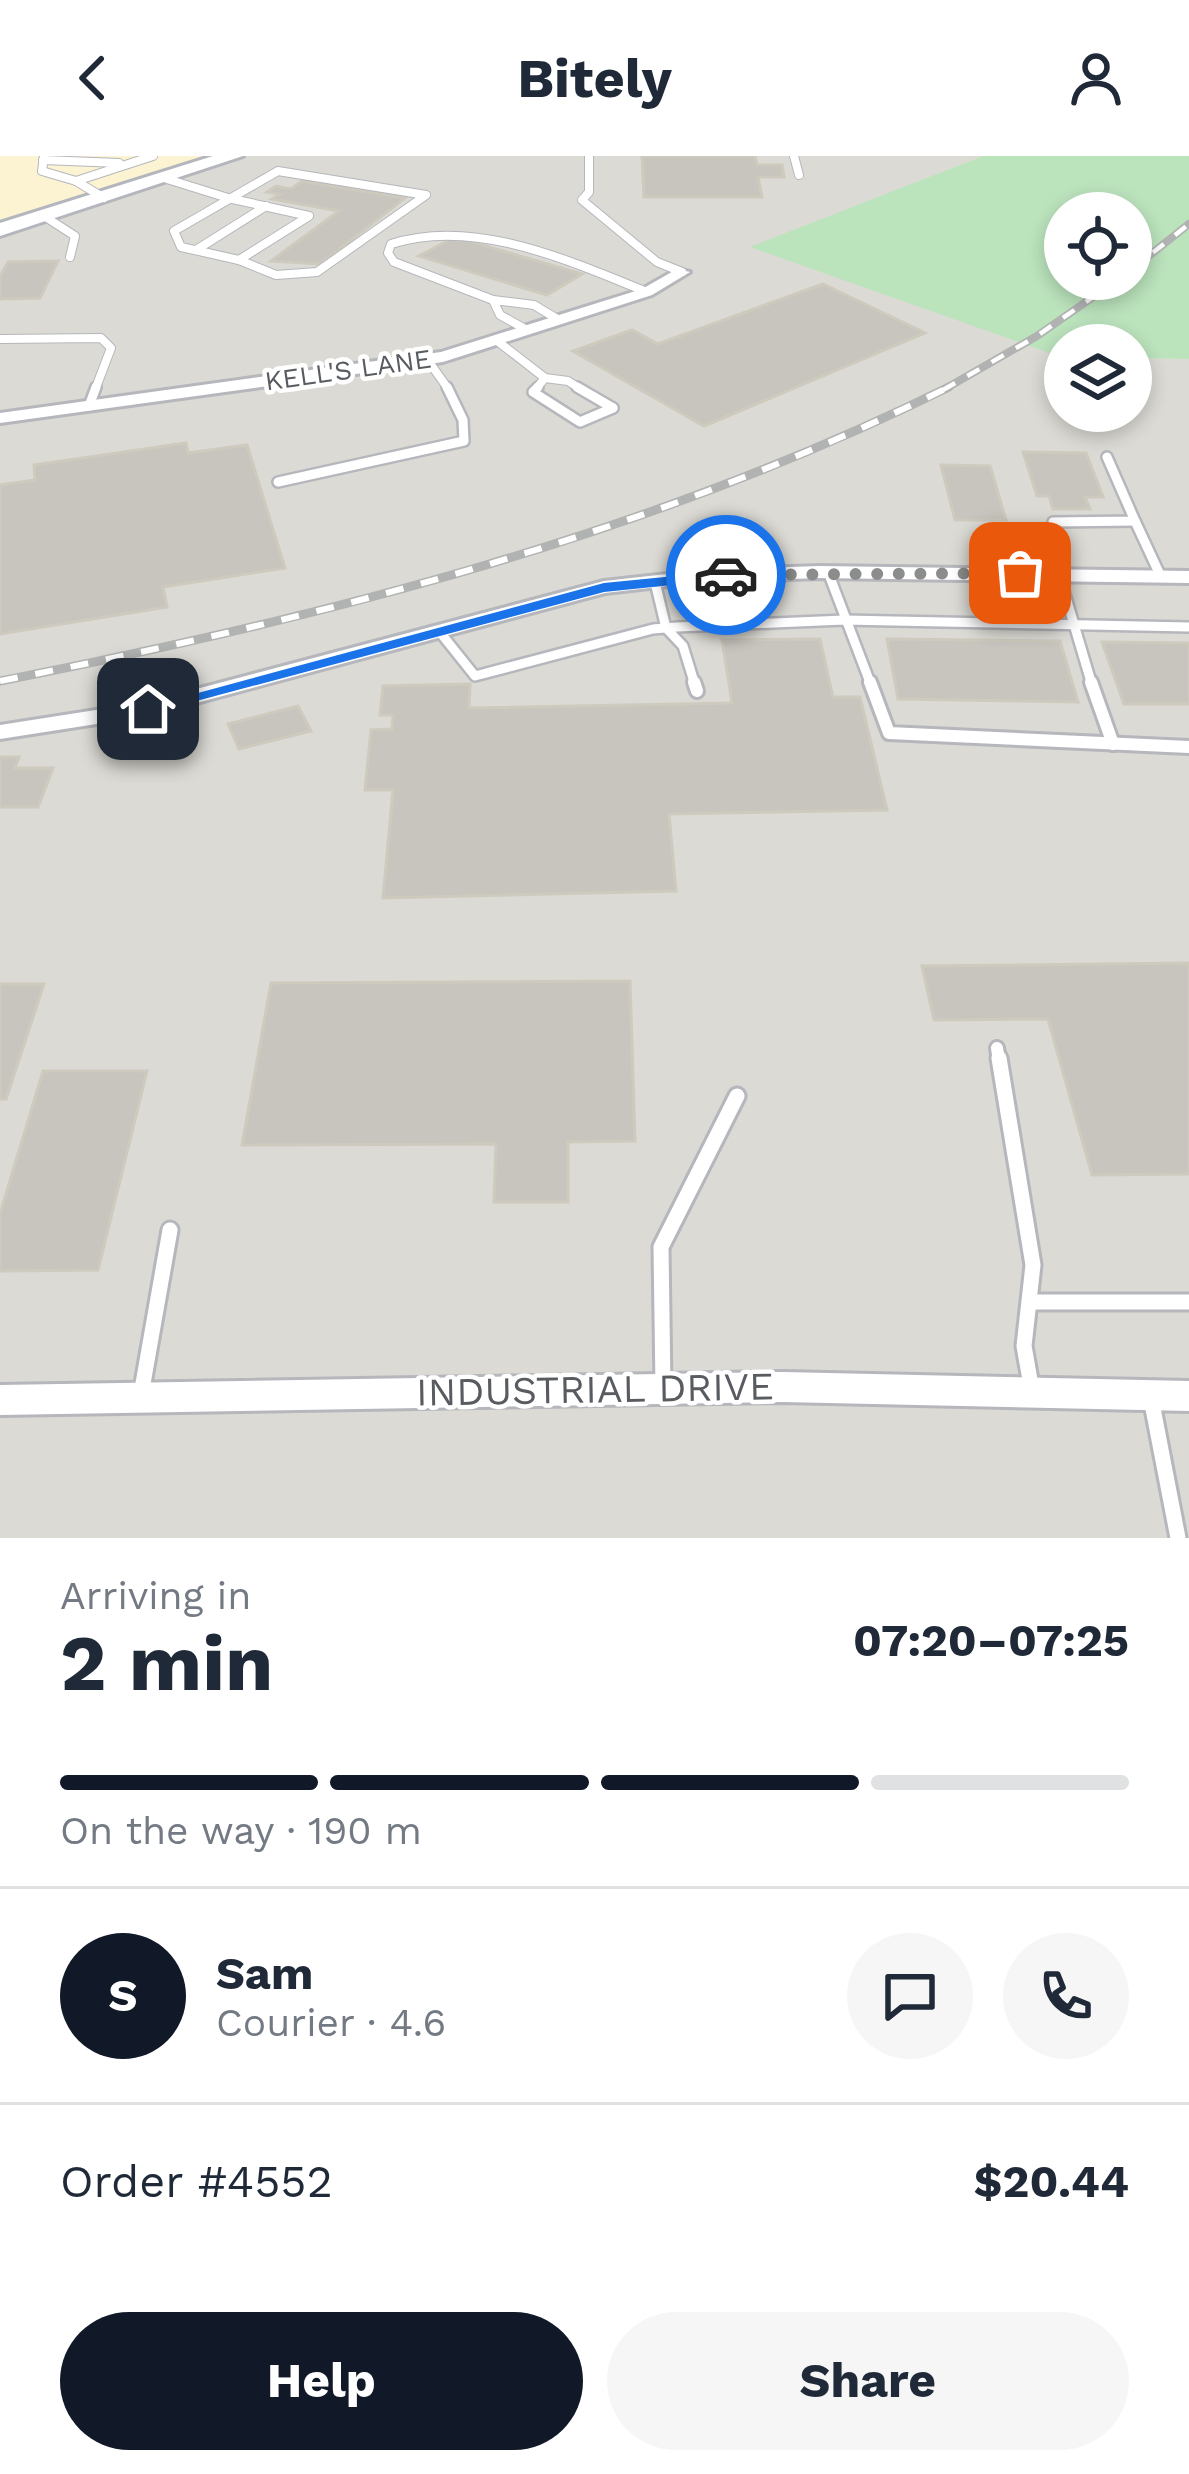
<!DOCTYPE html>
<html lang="en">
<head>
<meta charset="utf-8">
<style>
  :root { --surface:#fff; --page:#f6f6f7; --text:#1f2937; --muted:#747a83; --line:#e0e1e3; --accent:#111827 }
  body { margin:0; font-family:"Work Sans",sans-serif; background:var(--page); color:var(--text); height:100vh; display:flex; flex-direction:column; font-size:45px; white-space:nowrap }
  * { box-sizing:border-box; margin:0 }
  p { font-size:39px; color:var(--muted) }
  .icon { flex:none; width:66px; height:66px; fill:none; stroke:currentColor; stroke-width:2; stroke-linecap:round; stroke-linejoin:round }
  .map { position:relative; height:1382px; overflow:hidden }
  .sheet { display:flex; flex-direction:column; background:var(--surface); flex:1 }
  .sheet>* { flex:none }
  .fabs { position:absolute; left:1044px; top:36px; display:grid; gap:24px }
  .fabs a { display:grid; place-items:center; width:108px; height:108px; border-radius:50%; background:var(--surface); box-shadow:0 6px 18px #0003; font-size:60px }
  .pin { position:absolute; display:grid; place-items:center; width:102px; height:102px; color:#fff; margin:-51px; border-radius:24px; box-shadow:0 6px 18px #0006 }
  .courier { position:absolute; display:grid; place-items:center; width:120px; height:120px; margin:-60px; border:9px solid #1a73e8; border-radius:50%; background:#fff; color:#222; box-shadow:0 3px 15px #0007 }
  .summary em { font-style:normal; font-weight:700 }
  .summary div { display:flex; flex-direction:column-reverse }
  .summary { display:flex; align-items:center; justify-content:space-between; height:204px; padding:0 60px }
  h1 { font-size:78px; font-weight:700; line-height:90px }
  .bar { display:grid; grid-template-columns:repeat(4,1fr); gap:18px 12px; align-content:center; height:144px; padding:0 60px }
  .bar i { height:15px; border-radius:9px; background:var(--line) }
  .bar .on { background:var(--accent) }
  .bar p { grid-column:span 4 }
  .line { display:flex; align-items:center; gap:30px; padding:0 60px; border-top:3px solid var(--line) }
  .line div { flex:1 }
  .round { display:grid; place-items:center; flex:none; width:126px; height:126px; border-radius:63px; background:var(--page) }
  .cta { display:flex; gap:24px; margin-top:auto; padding:24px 60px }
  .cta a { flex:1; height:138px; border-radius:72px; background:var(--accent); color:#fff; font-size:48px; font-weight:700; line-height:138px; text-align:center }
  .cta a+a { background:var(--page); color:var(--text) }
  header { display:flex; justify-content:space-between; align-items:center; height:156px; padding:0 60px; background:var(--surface); font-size:54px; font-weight:700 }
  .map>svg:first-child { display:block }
  .commercial { fill:#fcf3d3 }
  .industrial { fill:#dcdad4 }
  .green { fill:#bbe3bc; fill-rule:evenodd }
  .building { fill:#c8c5bf; stroke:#cfcabe; stroke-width:3 }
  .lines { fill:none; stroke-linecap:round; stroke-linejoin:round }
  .lane-far3-casing { stroke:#b5b7bc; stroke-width:10 }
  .lane-far2-casing { stroke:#b5b7bc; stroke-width:14 }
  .lane-far1-casing { stroke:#b5b7bc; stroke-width:18 }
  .lane-casing { stroke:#b5b7bc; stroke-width:21 }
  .street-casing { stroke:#b5b7bc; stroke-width:6 }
  .secondary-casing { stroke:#b3b6bc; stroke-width:6 }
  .lane-far3 { stroke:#fff; stroke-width:8 }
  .lane-far2 { stroke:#fff; stroke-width:9 }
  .lane-far1 { stroke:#fff; stroke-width:12 }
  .lane { stroke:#fff; stroke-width:15 }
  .street { fill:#fff; fill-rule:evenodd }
  .secondary { fill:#fff; fill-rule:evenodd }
  .rail-far1-casing { stroke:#b1b2b2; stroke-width:8 }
  .rail-casing { stroke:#b1b2b2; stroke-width:9 }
  .rail-far1 { stroke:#fff; stroke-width:4.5; stroke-dasharray:14; stroke-linecap:butt }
  .rail { stroke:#fff; stroke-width:6; stroke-dasharray:18; stroke-linecap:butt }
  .route { fill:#1a73e8 }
  .done { stroke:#8b8d8c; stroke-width:12; stroke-dasharray:0 21.6 }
  .labels { text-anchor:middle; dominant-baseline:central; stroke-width:9; stroke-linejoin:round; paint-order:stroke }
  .far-street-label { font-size:27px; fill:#585c60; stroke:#fff }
  .near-street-label { font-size:39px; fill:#585c60; stroke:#fff }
</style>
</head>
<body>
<header><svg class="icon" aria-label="back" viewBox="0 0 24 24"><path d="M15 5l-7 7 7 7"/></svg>Bitely<svg class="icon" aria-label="person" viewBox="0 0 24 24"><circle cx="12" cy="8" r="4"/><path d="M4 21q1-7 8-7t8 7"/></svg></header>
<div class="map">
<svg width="1189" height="1382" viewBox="0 0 1189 1382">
  <rect width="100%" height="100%" fill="#ebe8df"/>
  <!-- commercial -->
  <polygon class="commercial" points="0,0 228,0 0,73"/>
  <!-- industrial -->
  <polygon class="industrial" points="228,0 983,0 752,91 1065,201 1065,255 1131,255 1131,202 1189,203 1189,1382 0,1382 0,73"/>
  <!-- green -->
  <path class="green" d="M983 0H1189V203L1131 202V189H1065V201H1061L750 91ZM1065 57H1131V123H1065Z"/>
  <!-- building -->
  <g class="building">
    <polygon points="642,0 755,0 757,9 782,9 784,21 758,21 762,41 644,41"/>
    <polygon points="302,25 405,42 320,108 271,105 339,55 272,43 280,38 267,36 276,30 291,33"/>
    <polygon points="455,81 582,118 547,139 419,100"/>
    <polygon points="58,105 40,142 0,143 0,121 8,106"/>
    <polygon points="823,128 925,177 704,270 573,195 632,174 658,188"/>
    <polygon points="186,287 188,297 247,289 285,412 163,431 167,451 0,478 0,329 35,324 34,309"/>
    <polygon points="1023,296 1086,297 1103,341 1085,341 1090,353 1053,353 1049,340 1037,340"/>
    <polygon points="941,309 990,310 1006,364 955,364"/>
    <polygon points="820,483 833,541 860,541 887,654 669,658 676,735 383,742 393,634 365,634 371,574 392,573 393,559 380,559 383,530 470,528 469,552 732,547 722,484"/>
    <polygon points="887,483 1060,485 1078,546 898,543"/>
    <polygon points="1102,486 1189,487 1189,548 1124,548"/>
    <polygon points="298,550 311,575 239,593 228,568"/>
    <polygon points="0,601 19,601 15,612 53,612 38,651 0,651"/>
    <polygon points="1189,807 1189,1018 1092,1019 1048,863 934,864 922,810"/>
    <polygon points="630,825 635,985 568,986 568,1046 494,1046 496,988 242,989 271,827"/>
    <polygon points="0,828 44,828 6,943 0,943"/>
    <polygon points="43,915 147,915 98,1114 0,1115 0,1058"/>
  </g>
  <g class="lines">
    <defs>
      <g id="lane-far3">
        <polyline points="589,0 589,36 582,44 657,106 682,116"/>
        <polyline points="794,0 799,19"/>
        <polyline points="44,1 42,15 76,25"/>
        <polyline points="43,4 119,7"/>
        <polygon points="278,15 426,39 317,116 276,119 239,104 181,91 174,75"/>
        <polyline points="167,23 228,42"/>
        <polyline points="104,42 76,25 153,0"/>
        <polyline points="228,42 309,60 239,104"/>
        <polyline points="44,60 75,80 70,101"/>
        <polyline points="196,94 266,50"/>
        <path d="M493 144 394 106 388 97 391 88C475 61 569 105 647 136"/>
        <polyline points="527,174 500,159 493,144 534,149 559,164"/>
        <polyline points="0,183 101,182 111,192 95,234"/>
        <polyline points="496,184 545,222 568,225 582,234"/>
        <polyline points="427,203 449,234"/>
        <polyline points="535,234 545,222"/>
      </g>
      <g id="lane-far2">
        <polyline points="538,231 533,236 580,266 613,252"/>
        <polyline points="577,231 613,252"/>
        <polyline points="89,250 96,231"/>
        <polyline points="278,326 464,285 463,264 447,231"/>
        <polyline points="1135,365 1161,421"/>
        <polyline points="1053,366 1135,365 1107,301"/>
        <polyline points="828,416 871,529"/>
        <polyline points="1059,418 1092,529"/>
        <polyline points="655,426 666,472 683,490 695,529"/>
        <polyline points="439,475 475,520 653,473 677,471 844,464 1189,471"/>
      </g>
      <g id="lane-far1">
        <polyline points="694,526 697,535"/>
        <polyline points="870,526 889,577 1189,591"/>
        <polyline points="1091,526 1113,588"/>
        <polyline points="997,892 999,905"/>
      </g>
      <g id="lane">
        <polyline points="999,902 1033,1109 1024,1190 1032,1235"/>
        <polyline points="1030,1146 1189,1146"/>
        <polyline points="663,1231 661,1091 737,940"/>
        <polyline points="141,1239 170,1074"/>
        <polyline points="1151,1242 1178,1382"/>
      </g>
      <g id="street">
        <polygon points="677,113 690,116 652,139 443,206 0,267 0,257 441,196 642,133"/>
        <polygon points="819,410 1189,415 1189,427 819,422 703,426 605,437 148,560 0,583 0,569 147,546 604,425 703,414"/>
        <polygon points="783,1216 1189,1225 1189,1255 783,1246 0,1259 0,1229"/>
      </g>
      <polygon id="secondary" points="213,0 243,0 0,80 0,67"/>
    </defs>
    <!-- lane-far3 casing -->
    <use href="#lane-far3" class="lane-far3-casing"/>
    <!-- lane-far2 casing -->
    <use href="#lane-far2" class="lane-far2-casing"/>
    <!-- lane-far1 casing -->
    <use href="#lane-far1" class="lane-far1-casing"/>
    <!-- lane casing -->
    <use href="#lane" class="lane-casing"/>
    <!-- street casing -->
    <use href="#street" class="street-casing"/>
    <!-- secondary casing -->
    <use href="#secondary" class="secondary-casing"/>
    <!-- lane-far3 -->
    <use href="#lane-far3" class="lane-far3"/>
    <!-- lane-far2 -->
    <use href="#lane-far2" class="lane-far2"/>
    <!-- lane-far1 -->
    <use href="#lane-far1" class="lane-far1"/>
    <!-- lane -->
    <use href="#lane" class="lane"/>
    <!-- street -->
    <use href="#street" class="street"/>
    <!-- secondary -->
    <use href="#secondary" class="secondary"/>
    <defs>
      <g id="rail-far1">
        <polyline points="1131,114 1189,68"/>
        <polyline points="943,234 1037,180 1119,123"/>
      </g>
      <path id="rail" d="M0 525C326 461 649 379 949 231"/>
    </defs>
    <!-- rail-far1 casing -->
    <use href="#rail-far1" class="rail-far1-casing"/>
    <!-- rail casing -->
    <use href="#rail" class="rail-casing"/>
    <!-- rail-far1 -->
    <use href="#rail-far1" class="rail-far1"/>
    <!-- rail -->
    <use href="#rail" class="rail"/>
  </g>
  <!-- route -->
  <polygon class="route" points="726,415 731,416 731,423 604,436 148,558 139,553 604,427"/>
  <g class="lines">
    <!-- done -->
    <polyline class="done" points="726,419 1020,417"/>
  </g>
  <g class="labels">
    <!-- far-street labels -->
    <g class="far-street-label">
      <text transform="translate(348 214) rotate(-8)">KELL'S LANE</text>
    </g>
    <!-- near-street labels -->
    <g class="near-street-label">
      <text transform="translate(595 1233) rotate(-1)">INDUSTRIAL DRIVE</text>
    </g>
  </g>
</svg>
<div class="fabs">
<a><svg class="icon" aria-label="locate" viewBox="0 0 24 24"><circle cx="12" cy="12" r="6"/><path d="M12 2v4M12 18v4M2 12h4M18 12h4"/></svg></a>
<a><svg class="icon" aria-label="layers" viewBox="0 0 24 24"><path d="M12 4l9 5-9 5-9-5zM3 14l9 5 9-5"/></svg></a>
</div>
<div class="pin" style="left:1020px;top:417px;background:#ea580c"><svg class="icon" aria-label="bag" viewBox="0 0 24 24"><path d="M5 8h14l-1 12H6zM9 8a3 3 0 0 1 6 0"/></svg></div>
<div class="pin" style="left:148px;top:553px;background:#1f2937"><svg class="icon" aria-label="home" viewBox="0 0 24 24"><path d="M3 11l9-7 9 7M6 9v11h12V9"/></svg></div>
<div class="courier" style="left:726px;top:419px"><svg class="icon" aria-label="car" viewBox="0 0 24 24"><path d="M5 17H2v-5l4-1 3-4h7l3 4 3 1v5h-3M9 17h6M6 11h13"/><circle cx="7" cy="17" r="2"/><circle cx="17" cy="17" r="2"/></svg></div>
</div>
<section class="sheet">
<div class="summary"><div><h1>2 min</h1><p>Arriving in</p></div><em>07:20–07:25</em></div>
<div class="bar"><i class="on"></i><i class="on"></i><i class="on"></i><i></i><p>On the way · 190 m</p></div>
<div class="line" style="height:216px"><b class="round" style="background:var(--accent);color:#fff">S</b><div><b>Sam</b><p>Courier · 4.6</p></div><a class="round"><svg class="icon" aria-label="chat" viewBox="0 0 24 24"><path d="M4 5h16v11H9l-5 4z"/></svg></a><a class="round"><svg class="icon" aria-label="phone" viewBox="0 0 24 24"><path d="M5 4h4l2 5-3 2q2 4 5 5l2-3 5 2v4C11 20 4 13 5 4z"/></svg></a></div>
<div class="line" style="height:156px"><div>Order #4552</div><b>$20.44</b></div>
<div class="cta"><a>Help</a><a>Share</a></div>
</section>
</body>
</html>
